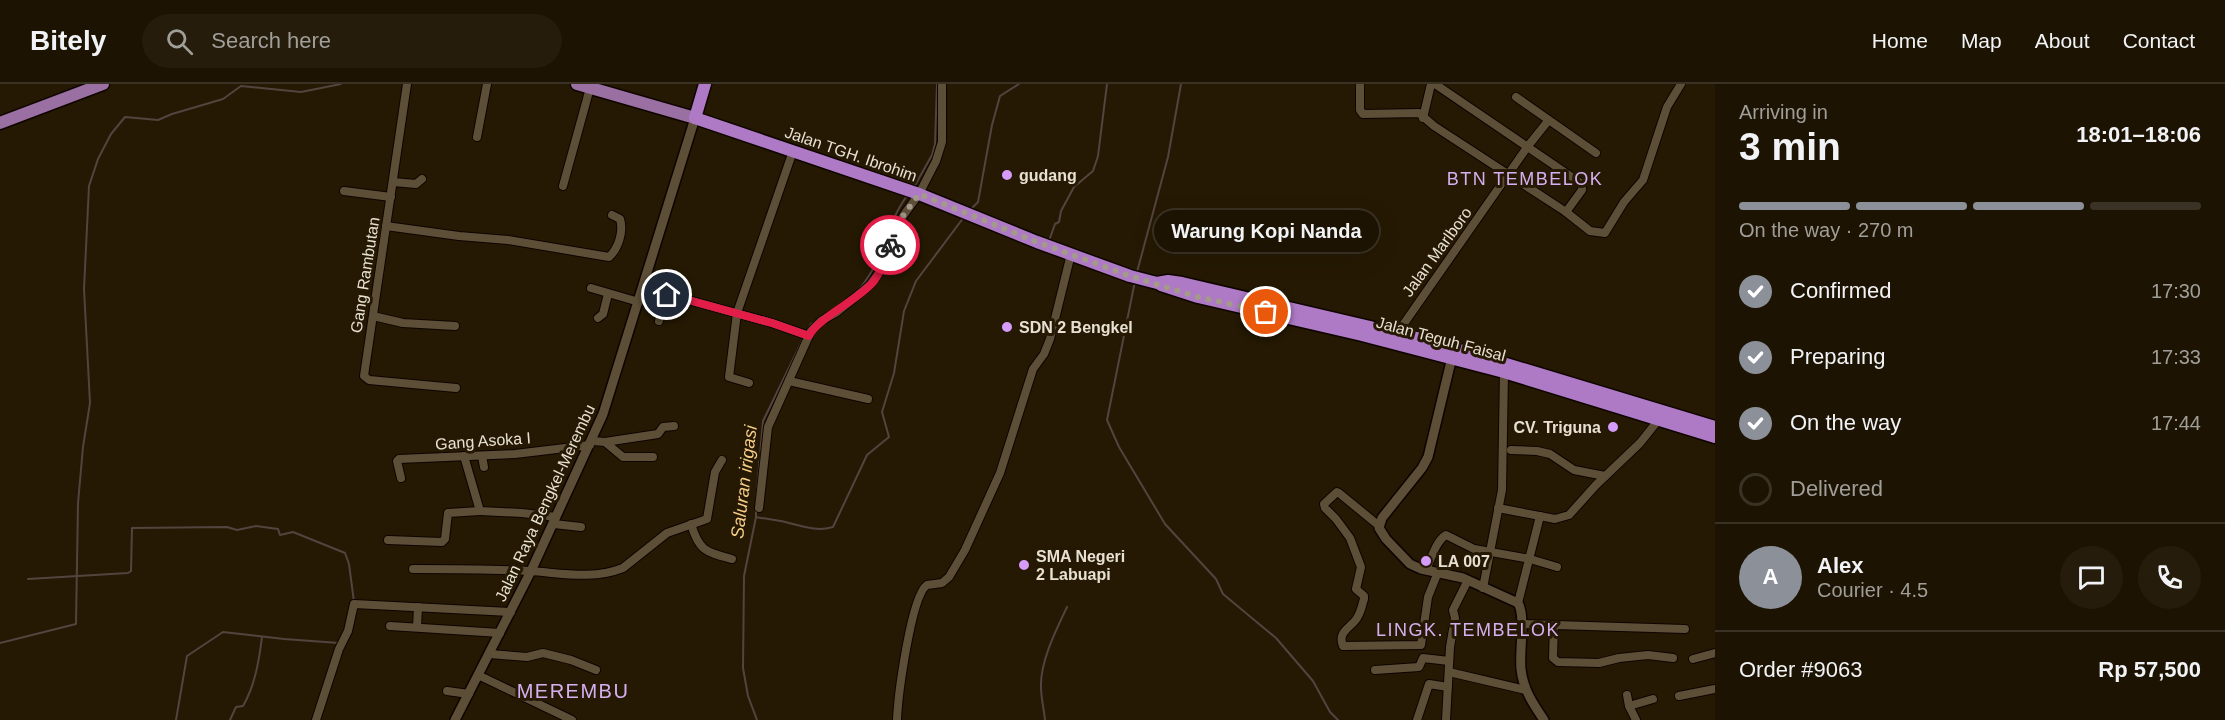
<!DOCTYPE html>
<html lang="en">
<head>
<meta charset="utf-8">
<style>
  :root { --surface:#1c1302; --page:#251c0c; --text:#f1f3f6; --muted:#a09e99; --line:#3a3224; --accent:#8c9099 }
  body { margin:0; font-family:Arial,sans-serif; background:var(--page); color:var(--text); height:100vh; display:flex; flex-direction:column; font-size:22px; white-space:nowrap }
  * { box-sizing:border-box; margin:0 }
  p { font-size:20px; color:var(--muted) }
  .icon { flex:none; width:33px; height:33px; fill:none; stroke:currentColor; stroke-width:2; stroke-linecap:round; stroke-linejoin:round }
  .map { position:relative; flex:1; overflow:hidden }
  .details { display:flex; flex-direction:column; background:var(--surface); width:510px }
  .details>* { flex:none }
  .pin { position:absolute; display:grid; place-items:center; width:51px; height:51px; color:#fff; margin:-26px; border:3px solid #fff; border-radius:50%; box-shadow:0 2px 6px #0007 }
  .courier { position:absolute; display:grid; place-items:center; width:60px; height:60px; margin:-30px; border:4px solid #e11d48; border-radius:50%; background:#fff; color:#222; box-shadow:0 2px 8px #0007 }
  .bubble { position:absolute; height:42px; border-radius:21px; background:var(--surface); box-shadow:0 6px 24px #0002,0 0 0 2px var(--line); font-size:20px; font-weight:700; line-height:42px; text-align:center }
  .headline em { font-style:normal; font-weight:700 }
  .headline div { display:flex; flex-direction:column-reverse }
  .headline { display:flex; align-items:center; justify-content:space-between; height:102px; padding:0 24px }
  h1 { font-size:39px; font-weight:700; line-height:45px }
  .bar { display:grid; grid-template-columns:repeat(4,1fr); gap:9px 6px; align-content:center; height:72px; padding:0 24px }
  .bar i { height:8px; border-radius:4px; background:var(--line) }
  .bar .selected { background:var(--accent) }
  .bar p { grid-column:span 4 }
  .line { display:flex; align-items:center; gap:15px; padding:0 24px; border-top:2px solid var(--line) }
  .line div { flex:1 }
  .round { display:grid; place-items:center; flex:none; width:63px; height:63px; border-radius:32px; background:var(--page) }
  ol { padding:0 24px; list-style:none }
  li { display:flex; align-items:center; gap:18px; height:66px }
  li p { margin-inline-start:auto }
  li .icon { padding:6px; border-radius:50%; background:var(--accent); color:#fff; stroke-width:4 }
  li:last-child { color:var(--muted) }
  li i { width:33px; height:33px; border:3px solid var(--line); border-radius:50% }
  header { display:flex; align-items:center; gap:36px; box-sizing:border-box; height:84px; padding:0 30px; background:var(--surface); border-bottom:2px solid var(--line) }
  header strong { font-size:28px }
  nav { display:flex; gap:33px; margin-inline-start:auto; font-size:21px }
  .search { width:420px; height:54px; background:var(--page); display:flex; align-items:center; gap:15px; box-sizing:border-box; padding:0 21px; border-radius:33px; color:var(--muted); font-size:22px }
  main { display:flex; flex:1; min-height:0 }
  .map>svg:first-child { display:block }
  .lines { fill:none; stroke-linecap:round; stroke-linejoin:round }
  .stream { stroke:#54433f; stroke-width:2 }
  .minor-casing { stroke:#0e0400; stroke-width:10 }
  .tertiary-casing { stroke:#0e0400; stroke-width:12 }
  .primary-casing { stroke:#0e0400; stroke-width:15 }
  .trunk-casing { stroke:#0e0400; stroke-width:15 }
  .minor { stroke:#5d4f37; stroke-width:8 }
  .tertiary { stroke:#5d4f37; stroke-width:9 }
  .primary { stroke:#9a6fa2; stroke-width:12 }
  .trunk { stroke:#ae7ac6; stroke-width:12 }
  .done { stroke:#a49a8a; stroke-width:6; stroke-dasharray:0 10.8 }
  .route { stroke:#e11d48; stroke-width:8 }
  .poi-dot { fill:#d59cfb; stroke:#251903; stroke-width:2 }
  .labels { text-anchor:middle; dominant-baseline:central; stroke-width:6; stroke-linejoin:round; paint-order:stroke }
  .street-label { font-size:16px; fill:#e8e0d2; stroke:#251903 }
  .poi-label { font-size:16px; font-weight:bold; fill:#e8e0d2; stroke:#251903; text-anchor:start }
  .neighbourhood-label { font-size:18px; letter-spacing:1.5px; fill:#d6aff1; stroke:#251903 }
  .water-label { font-size:18px; font-style:italic; fill:#f7ce89; stroke:#251903 }
  .quarter-label { font-size:20px; letter-spacing:1.5px; fill:#d6aff1; stroke:#251903 }
</style>
</head>
<body>
<header>
<strong>Bitely</strong>
<div class="search"><svg class="icon" aria-label="search" viewBox="0 0 24 24"><circle cx="10" cy="10" r="6"/><path d="M15 15l6 6"/></svg>Search here</div>
<nav><a>Home</a><a>Map</a><a>About</a><a>Contact</a></nav>
</header>
<main>
<div class="map">
<svg width="1715" height="636" viewBox="0 0 1715 636">
  <rect width="100%" height="100%" fill="#251903"/>
  <g class="lines">
    <!-- stream -->
    <g class="stream">
      <polyline points="914,103 932,71 935,60 937,0"/>
      <polyline points="970,126 978,118 992,41 1000,12 1019,0"/>
      <polyline points="1050,154 1055,140 1059,138 1061,127 1074,103 1093,87 1098,72 1107,0"/>
      <polyline points="1137,188 1168,73 1181,0"/>
      <polyline points="1135,197 1107,336 1119,363 1165,440 1216,495 1223,510 1276,554 1313,597 1330,628 1338,636"/>
      <path d="M855 209C883 183 884 142 907 112"/>
      <polyline points="808,245 811,240 817,237"/>
      <polyline points="756,417 763,337 804,253"/>
      <polyline points="756,423 756,433 744,492 743,584 748,612 757,636"/>
      <path d="M756 433C766 435 776 436 785 438 803 442 815 448 833 443L867 371 889 353 882 328 894 289 904 227 916 197 964 133"/>
      <polyline points="28,495 128,489 131,487 132,444 227,443 237,446 256,442 278,445 280,451 293,448 345,469 349,480 354,518"/>
      <polyline points="0,559 76,540 78,419 83,363 90,319 84,205 89,102 98,75 111,50 125,33 158,36 172,30 223,15 241,2 301,8 341,0"/>
      <polyline points="176,636 187,572 223,548 284,555 339,559"/>
      <path d="M230 636 236 623 243 622C255 601 259 577 262 553"/>
      <path d="M1045 636C1044 625 1041 614 1041 603 1040 578 1056 546 1067 523"/>
    </g>
    <defs>
      <g id="minor">
        <polyline points="407,0 364,292 369,296 456,304"/>
        <polyline points="1360,0 1360,26 1363,30 1419,29 1434,42 1566,128 1582,106 1582,100 1435,0"/>
        <polyline points="1516,13 1596,69"/>
        <polyline points="1423,34 1431,0"/>
        <polyline points="477,53 487,0"/>
        <polyline points="393,98 416,100 422,95"/>
        <polyline points="563,102 590,4"/>
        <polyline points="344,107 391,113"/>
        <polyline points="1566,128 1590,147 1605,149 1624,118 1643,96 1667,23 1681,0"/>
        <path d="M386 142 459 152 508 156 609 173C618 165 624 148 620 135L612 131"/>
        <polyline points="591,204 639,218"/>
        <polyline points="373,232 403,239 455,242"/>
        <polyline points="598,234 603,230 608,210"/>
        <polyline points="659,237 665,214 670,211 772,239 809,252"/>
        <polyline points="1396,251 1528,62 1548,37"/>
        <polyline points="789,297 868,315"/>
        <polyline points="749,299 729,293 737,229 793,67"/>
        <polyline points="593,357 605,358 623,373 653,373"/>
        <polyline points="605,358 658,350 663,343 674,342"/>
        <polyline points="1511,366 1537,367 1550,370 1574,386 1605,392"/>
        <polyline points="464,372 480,427 522,429 556,433"/>
        <polyline points="482,372 484,383"/>
        <polyline points="401,394 397,377 399,375 515,370 590,361"/>
        <polyline points="759,424 768,343 811,247 821,237 837,228 870,201 881,186 903,132 919,110 936,77 942,58 942,0"/>
        <polyline points="1498,424 1555,435 1569,431 1596,401 1640,359 1660,334"/>
        <polyline points="554,440 581,443"/>
        <path d="M691 440C699 467 706 468 732 475"/>
        <path d="M1378 441 1339 409 1337 408 1324 420 1325 424 1336 435 1350 454 1361 483 1356 505 1364 512V515C1362 521 1361 528 1357 534 1351 544 1337 547 1343 562L1421 561 1428 513 1438 488"/>
        <polyline points="388,456 442,458 445,455 448,429 480,427"/>
        <path d="M413 485C452 485 491 485 530 487 561 489 593 496 623 484L667 449 707 435 715 388 722 376"/>
        <path d="M1426 486C1431 475 1436 457 1446 451L1474 465 1530 475 1557 483"/>
        <polyline points="1483,504 1502,406 1504,288"/>
        <polyline points="1518,519 1540,432"/>
        <polyline points="1521,540 1685,545"/>
        <polyline points="1554,541 1553,574 1558,578 1599,579 1619,574 1648,571 1673,574"/>
        <polyline points="390,542 500,549"/>
        <polyline points="417,543 418,523"/>
        <polyline points="490,570 527,573 543,569 571,576 596,586"/>
        <polyline points="1693,575 1715,569"/>
        <polyline points="1375,586 1419,583 1423,574 1449,577"/>
        <polyline points="1449,588 1526,606"/>
        <polyline points="478,591 572,636"/>
        <polyline points="447,607 469,610"/>
        <polyline points="1627,611 1629,622 1636,636"/>
        <polyline points="1679,612 1715,605"/>
        <polyline points="1629,622 1653,615"/>
        <polyline points="316,636 339,565 348,547 354,520 511,528"/>
        <path d="M897 636C898 612 911 512 927 501L942 499 949 493 965 466 1000 389 1033 285 1044 270 1050 255 1071 170"/>
        <polyline points="1417,636 1429,600 1448,603"/>
        <polyline points="1446,636 1450,563 1455,534 1453,526 1468,496"/>
      </g>
      <g id="tertiary">
        <path d="M1453 269 1428 373 1422 384 1382 434 1379 444 1386 455 1410 480 1421 485 1463 494 1518 519C1526 532 1519 568 1521 585 1523 605 1533 620 1544 636"/>
        <polyline points="455,636 531,487 603,330 695,34"/>
      </g>
      <g id="primary">
        <polyline points="577,0 695,34"/>
        <polyline points="0,39 103,0"/>
      </g>
      <g id="trunk">
        <polyline points="705,0 695,34 919,110 1037,158 1130,192 1157,199 1168,197 1182,199 1430,257 1715,343"/>
        <polyline points="1161,201 1198,213 1362,251 1504,288 1715,353"/>
      </g>
    </defs>
    <!-- minor casing -->
    <use href="#minor" class="minor-casing"/>
    <!-- tertiary casing -->
    <use href="#tertiary" class="tertiary-casing"/>
    <!-- primary casing -->
    <use href="#primary" class="primary-casing"/>
    <!-- trunk casing -->
    <use href="#trunk" class="trunk-casing"/>
    <!-- minor -->
    <use href="#minor" class="minor"/>
    <!-- tertiary -->
    <use href="#tertiary" class="tertiary"/>
    <!-- primary -->
    <use href="#primary" class="primary"/>
    <!-- trunk -->
    <use href="#trunk" class="trunk"/>
  </g>
  <g class="lines">
    <!-- done -->
    <polyline class="done" points="890,161 903,132 919,110 1037,158 1130,192 1198,213 1266,228"/>
    <!-- route -->
    <path class="route" d="M667 211H670L772 239 809 252C817 234 859 216 874 197 882 186 886 173 890 161"/>
  </g>
  <!-- markers -->
  <g class="poi-dot">
    <circle cx="1007" cy="91" r="6"/>
    <circle cx="1007" cy="243" r="6"/>
    <circle cx="1613" cy="343" r="6"/>
    <circle cx="1426" cy="477" r="6"/>
    <circle cx="1024" cy="481" r="6"/>
  </g>
  <g class="labels">
    <!-- street labels -->
    <g class="street-label">
      <text transform="translate(851 70) rotate(19)">Jalan TGH. Ibrohim</text>
      <text transform="translate(1437 168) rotate(-54)">Jalan Marlboro</text>
      <text transform="translate(365 191) rotate(-81)">Gang Rambutan</text>
      <text transform="translate(1441 255) rotate(15)">Jalan Teguh Faisal</text>
      <text transform="translate(483 357) rotate(-4)">Gang Asoka I</text>
      <text transform="translate(545 419) rotate(-65)">Jalan Raya Bengkel-Merembu</text>
    </g>
    <!-- poi labels -->
    <g class="poi-label">
      <text x="1019" y="91">gudang</text>
      <text x="1019" y="243">SDN 2 Bengkel</text>
      <text x="1601" y="343" text-anchor="end">CV. Triguna</text>
      <text x="1036" y="472">SMA Negeri<tspan x="1036" dy="18">2 Labuapi</tspan></text>
      <text x="1438" y="477">LA 007</text>
    </g>
    <!-- neighbourhood labels -->
    <g class="neighbourhood-label">
      <text x="1525" y="95">BTN TEMBELOK</text>
      <text x="1468" y="546">LINGK. TEMBELOK</text>
    </g>
    <!-- water labels -->
    <g class="water-label">
      <text transform="translate(744 398) rotate(-83)">Saluran irigasi</text>
    </g>
    <!-- quarter labels -->
    <g class="quarter-label">
      <text x="573" y="607">MEREMBU</text>
    </g>
  </g>
</svg>
<div class="pin" style="left:1266px;top:228px;background:#ea580c"><svg class="icon" aria-label="bag" viewBox="0 0 24 24"><path d="M5 8h14l-1 12H6zM9 8a3 3 0 0 1 6 0"/></svg></div>
<div class="pin" style="left:667px;top:211px;background:#1f2937"><svg class="icon" aria-label="home" viewBox="0 0 24 24"><path d="M3 11l9-7 9 7M6 9v11h12V9"/></svg></div>
<div class="courier" style="left:890px;top:161px"><svg class="icon" aria-label="bike" viewBox="0 0 24 24"><circle cx="6" cy="16" r="4"/><circle cx="18" cy="16" r="4"/><path d="M6 16l4-8h5l3 8M10 8l3 8H6M13 5h3"/></svg></div>
<div class="bubble" style="left:1154px;top:126px;width:225px">Warung Kopi Nanda</div>
</div>
<section class="details">
<div class="headline"><div><h1>3 min</h1><p>Arriving in</p></div><em>18:01–18:06</em></div>
<div class="bar"><i class="selected"></i><i class="selected"></i><i class="selected"></i><i></i><p>On the way · 270 m</p></div>
<ol>
<li><svg class="icon" aria-label="check" viewBox="0 0 24 24"><path d="M5 12l5 5 9-10"/></svg>Confirmed<p>17:30</p></li>
<li><svg class="icon" aria-label="check" viewBox="0 0 24 24"><path d="M5 12l5 5 9-10"/></svg>Preparing<p>17:33</p></li>
<li><svg class="icon" aria-label="check" viewBox="0 0 24 24"><path d="M5 12l5 5 9-10"/></svg>On the way<p>17:44</p></li>
<li><i></i>Delivered</li>
</ol>
<div class="line" style="height:108px"><b class="round" style="background:var(--accent);color:#fff">A</b><div><b>Alex</b><p>Courier · 4.5</p></div><a class="round"><svg class="icon" aria-label="chat" viewBox="0 0 24 24"><path d="M4 5h16v11H9l-5 4z"/></svg></a><a class="round"><svg class="icon" aria-label="phone" viewBox="0 0 24 24"><path d="M5 4h4l2 5-3 2q2 4 5 5l2-3 5 2v4C11 20 4 13 5 4z"/></svg></a></div>
<div class="line" style="height:78px"><div>Order #9063</div><b>Rp 57,500</b></div>
</section>
</main>
</body>
</html>
